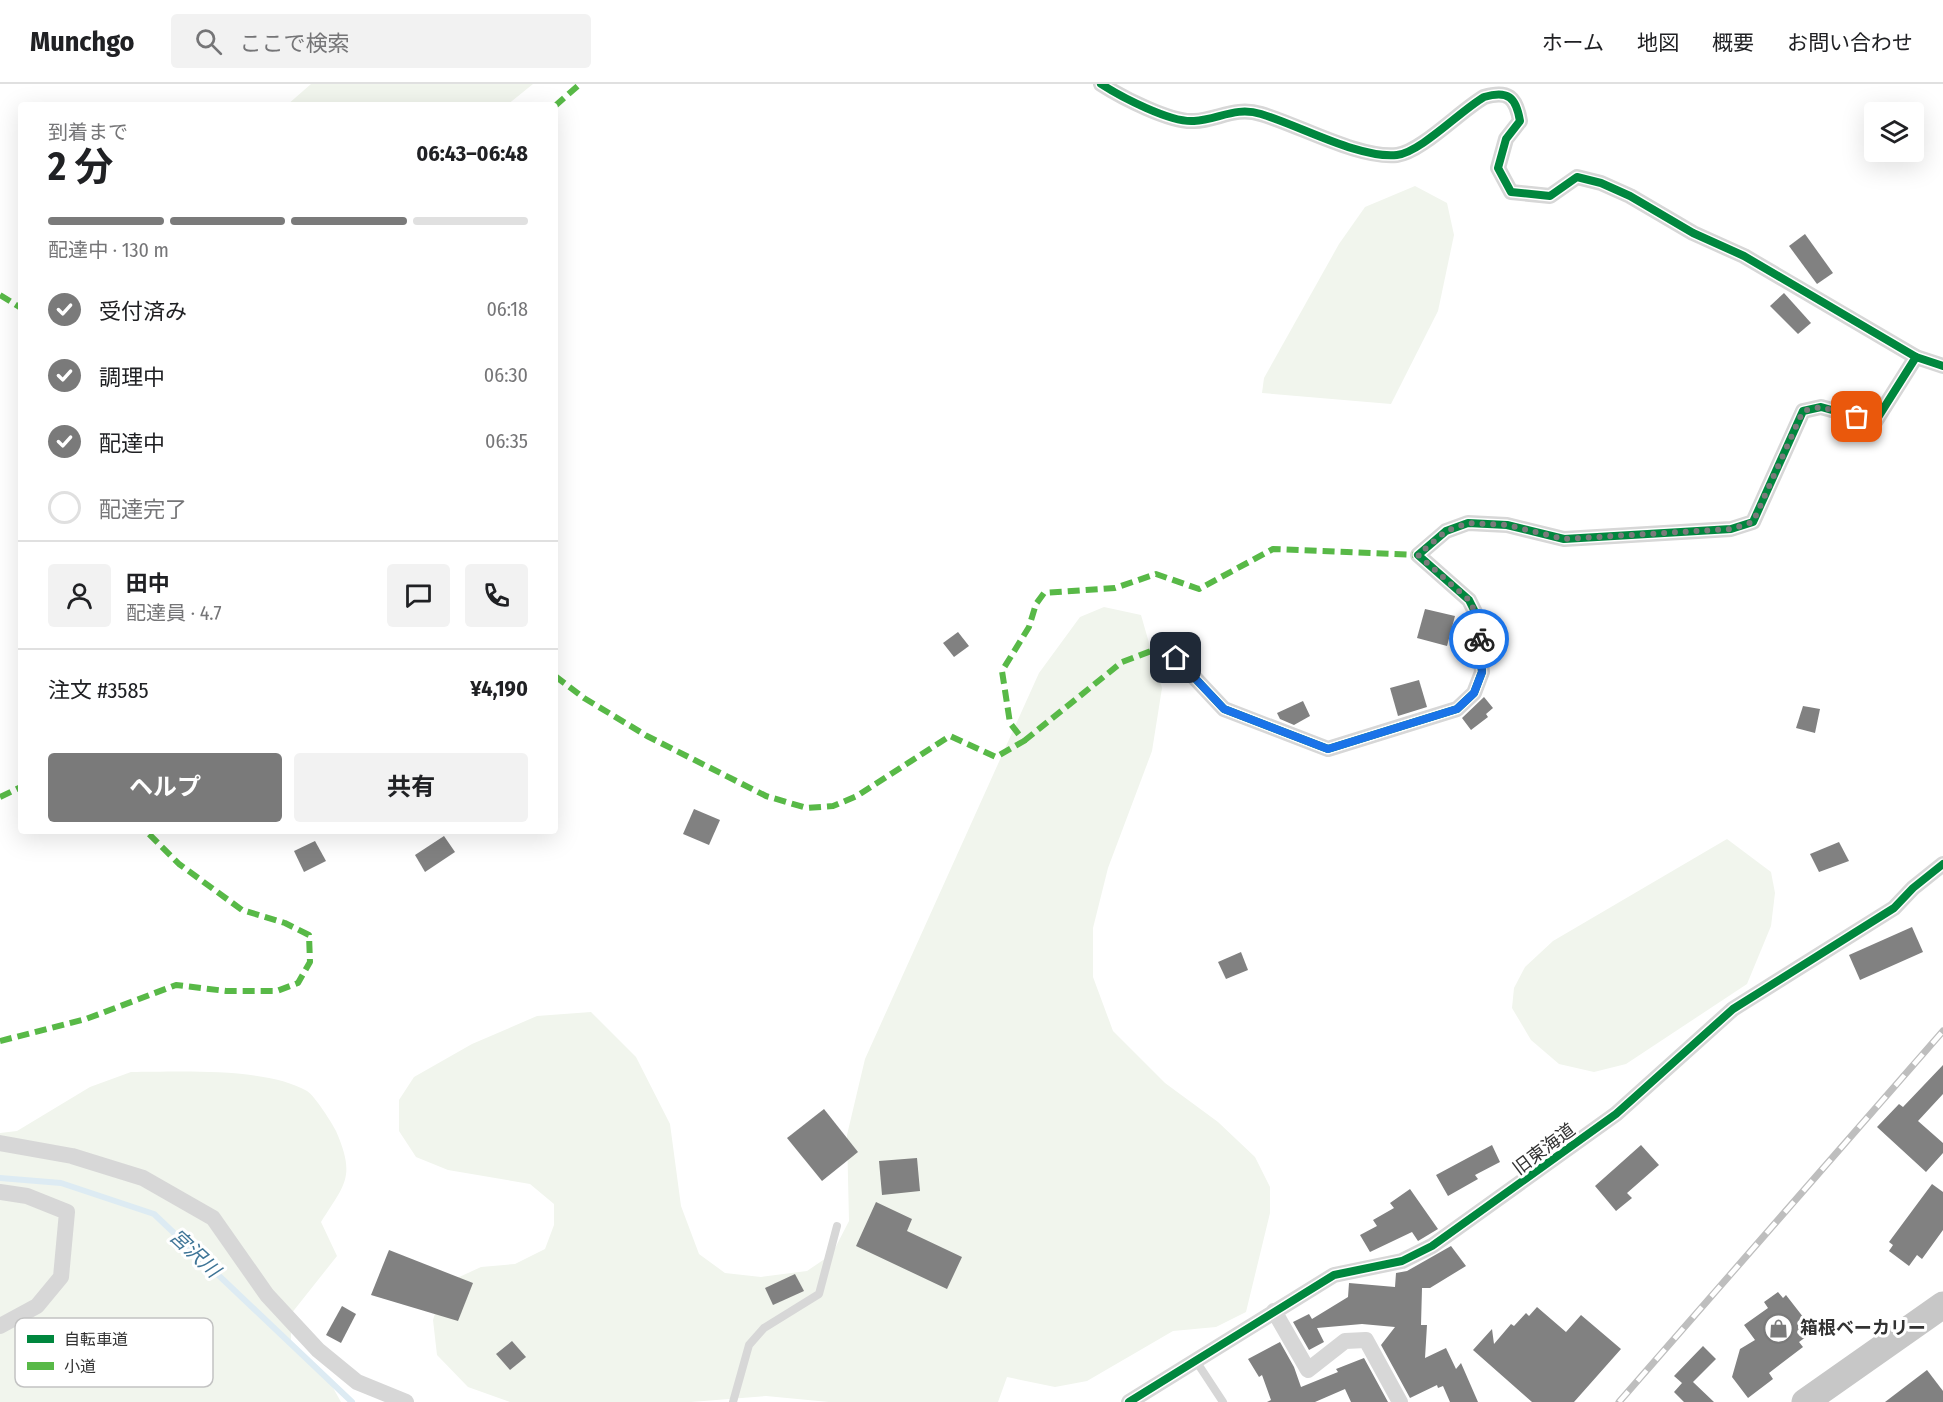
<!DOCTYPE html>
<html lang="ja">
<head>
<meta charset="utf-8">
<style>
  :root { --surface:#fff; --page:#f2f2f2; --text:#202124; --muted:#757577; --line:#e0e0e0; --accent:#7a7a7a }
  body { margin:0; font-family:"Fira Sans Condensed","Noto Sans JP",sans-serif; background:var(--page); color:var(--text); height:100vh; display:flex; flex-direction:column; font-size:22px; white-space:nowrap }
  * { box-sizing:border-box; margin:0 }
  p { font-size:20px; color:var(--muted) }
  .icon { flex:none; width:33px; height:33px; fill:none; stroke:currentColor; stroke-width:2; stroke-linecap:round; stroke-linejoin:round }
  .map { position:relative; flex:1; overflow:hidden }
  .details { position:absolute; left:18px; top:18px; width:540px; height:732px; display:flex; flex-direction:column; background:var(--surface); border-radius:6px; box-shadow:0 6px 24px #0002 }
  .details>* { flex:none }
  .buttons { position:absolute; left:1864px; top:18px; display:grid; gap:12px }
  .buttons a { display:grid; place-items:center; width:60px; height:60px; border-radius:6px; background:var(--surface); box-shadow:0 6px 24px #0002; font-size:30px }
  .pin { position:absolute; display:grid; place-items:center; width:51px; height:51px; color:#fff; margin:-26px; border-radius:12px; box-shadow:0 3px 9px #0006 }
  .courier { position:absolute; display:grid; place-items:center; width:60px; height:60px; margin:-30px; border:4px solid #1a73e8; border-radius:50%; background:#fff; color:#222; box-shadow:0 2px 8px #0007 }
  .headline em { font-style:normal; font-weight:700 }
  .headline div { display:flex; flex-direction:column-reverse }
  .headline { display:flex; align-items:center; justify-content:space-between; height:102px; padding:0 30px }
  h1 { font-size:39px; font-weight:700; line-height:45px }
  .bar { display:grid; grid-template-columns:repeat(4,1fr); gap:9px 6px; align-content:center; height:72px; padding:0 30px }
  .bar i { height:8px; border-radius:4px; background:var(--line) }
  .bar .current { background:var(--accent) }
  .bar p { grid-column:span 4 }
  .line { display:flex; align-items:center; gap:15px; padding:0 30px; border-top:2px solid var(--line) }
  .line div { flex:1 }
  .round { display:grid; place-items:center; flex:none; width:63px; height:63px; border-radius:6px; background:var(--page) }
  ol { padding:0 30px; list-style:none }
  li { display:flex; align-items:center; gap:18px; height:66px }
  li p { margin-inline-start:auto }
  li .icon { padding:6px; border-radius:50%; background:var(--accent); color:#fff; stroke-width:4 }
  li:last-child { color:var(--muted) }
  li i { width:33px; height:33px; border:3px solid var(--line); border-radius:50% }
  .cta { display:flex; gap:12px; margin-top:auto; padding:12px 30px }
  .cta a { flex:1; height:69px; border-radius:6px; background:var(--accent); color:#fff; font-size:24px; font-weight:700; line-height:69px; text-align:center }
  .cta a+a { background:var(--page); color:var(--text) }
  header { display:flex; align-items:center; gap:36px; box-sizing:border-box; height:84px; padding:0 30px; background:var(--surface); border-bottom:2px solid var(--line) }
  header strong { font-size:28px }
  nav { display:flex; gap:33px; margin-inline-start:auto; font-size:21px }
  .search { width:420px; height:54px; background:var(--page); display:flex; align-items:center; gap:15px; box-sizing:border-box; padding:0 21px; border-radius:6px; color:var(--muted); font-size:22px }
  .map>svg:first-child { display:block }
  .green { fill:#f1f5ed }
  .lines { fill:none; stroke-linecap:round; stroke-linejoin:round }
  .stream { stroke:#ddebf3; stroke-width:6 }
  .building { fill:#818181 }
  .service { stroke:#d7d7d7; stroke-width:8 }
  .minor { stroke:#d7d7d7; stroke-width:16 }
  .trunk { stroke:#c7c7c7; stroke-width:27 }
  .rail-casing { stroke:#bebebe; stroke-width:7 }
  .rail { stroke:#fff; stroke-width:4.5; stroke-dasharray:14; stroke-linecap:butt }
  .quiet { stroke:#58b947; stroke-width:6; stroke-dasharray:12 6; stroke-linecap:butt }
  .cycleway-casing { stroke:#fff; stroke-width:11 }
  .cycleway { stroke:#00873e; stroke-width:8 }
  .done { stroke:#7a7a7a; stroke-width:6; stroke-dasharray:0 10.8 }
  .route { stroke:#1a73e8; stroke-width:8 }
  .labels { text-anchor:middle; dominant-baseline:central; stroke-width:6; stroke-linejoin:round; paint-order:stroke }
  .street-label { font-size:18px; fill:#333; stroke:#fff }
  .poi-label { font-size:18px; font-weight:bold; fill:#333; stroke:#fff; text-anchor:start }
  .water-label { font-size:20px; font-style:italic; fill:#3f7597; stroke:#fff }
  .key { fill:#fff; stroke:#c2c2c2; stroke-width:1.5 }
  .key-label { font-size:16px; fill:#333 }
</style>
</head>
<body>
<header>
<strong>Munchgo</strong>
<div class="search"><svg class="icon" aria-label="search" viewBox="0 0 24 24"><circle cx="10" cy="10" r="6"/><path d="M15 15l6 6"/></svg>ここで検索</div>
<nav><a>ホーム</a><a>地図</a><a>概要</a><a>お問い合わせ</a></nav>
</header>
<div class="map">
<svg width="1943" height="1318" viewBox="0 0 1943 1318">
  <rect width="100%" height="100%" fill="#fff"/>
  <!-- green -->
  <g class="green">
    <polygon points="311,0 533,0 507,21 287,21"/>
    <polygon points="1415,102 1447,119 1454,151 1438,227 1391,320 1262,309 1264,294 1339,160 1365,123"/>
    <polygon points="1104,523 1141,531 1162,604 1152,667 1108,784 1093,844 1093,893 1113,947 1165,999 1218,1038 1255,1073 1270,1103 1270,1129 1246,1228 1216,1243 1173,1247 1087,1297 1055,1303 1007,1293 998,1318 829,1318 766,1312 691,1318 510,1318 468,1303 437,1271 433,1236 444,1200 481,1183 515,1180 545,1165 554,1141 554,1120 530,1100 448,1086 416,1073 399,1047 399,1016 414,993 472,960 537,932 591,928 636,973 670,1040 681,1122 699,1170 725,1189 761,1193 807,1187 832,1170 849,1137 847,1051 865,975 1039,589 1080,533"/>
    <polygon points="1727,755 1771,788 1775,809 1771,842 1747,900 1626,980 1594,988 1559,980 1531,956 1512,924 1514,904 1525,883 1553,857"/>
    <path d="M131 988C179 988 266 983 307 1007 315 1012 332 1039 336 1047 356 1093 345 1100 321 1138L337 1172 291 1230V1262L327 1293 341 1318H0V1049L17 1047 90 1003Z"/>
  </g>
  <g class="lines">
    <!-- stream -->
    <polyline class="stream" points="0,1094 61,1099 154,1130 352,1318"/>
  </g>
  <!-- building -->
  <g class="building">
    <polygon points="1805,150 1833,189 1817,200 1789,162"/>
    <polygon points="1784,209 1811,239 1798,250 1770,222"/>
    <polygon points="1425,525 1455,532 1447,562 1417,554"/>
    <polygon points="958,548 969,562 954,573 943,559"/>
    <polygon points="1419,596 1427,623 1398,632 1390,604"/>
    <polygon points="1484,613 1493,624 1486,630 1488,633 1471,646 1462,634"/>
    <polygon points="1303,617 1310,632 1294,641 1280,635 1277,629"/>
    <polygon points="1803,622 1820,625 1815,649 1796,644"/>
    <polygon points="694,725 720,736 709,761 683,750"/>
    <polygon points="444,752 455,768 425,788 415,771"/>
    <polygon points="315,757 326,777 304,788 294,767"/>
    <polygon points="1839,758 1849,777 1819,788 1810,770"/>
    <polygon points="1912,843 1923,868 1860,896 1849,871"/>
    <polygon points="1241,868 1248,886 1226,895 1218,878"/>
    <polygon points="1943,981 1943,1010 1918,1037 1943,1059 1943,1069 1926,1088 1877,1043 1899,1020 1903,1023"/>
    <polygon points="824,1025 858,1068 822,1097 787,1054"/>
    <polygon points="1492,1061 1500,1078 1475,1091 1478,1095 1448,1112 1436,1091"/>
    <polygon points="1641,1061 1659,1081 1627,1109 1632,1114 1616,1127 1595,1102"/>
    <polygon points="917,1074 920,1107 882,1111 879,1077"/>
    <polygon points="1932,1100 1943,1108 1943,1146 1922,1175 1917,1171 1909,1182 1889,1167 1893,1161 1889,1158"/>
    <polygon points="1410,1105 1438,1145 1418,1157 1412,1148 1370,1168 1360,1151 1377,1142 1373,1136 1394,1124 1390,1119"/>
    <polygon points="876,1118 912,1135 907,1147 962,1173 947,1205 856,1162"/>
    <polygon points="1451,1162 1466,1182 1430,1204 1422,1204 1421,1241 1427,1241 1425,1274 1446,1264 1456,1285 1461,1279 1478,1318 1450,1318 1443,1302 1438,1304 1437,1301 1410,1314 1381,1261 1395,1243 1362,1240 1317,1244 1324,1258 1309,1266 1293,1238 1309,1230 1312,1235 1348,1213 1349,1199 1395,1203 1396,1189 1407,1187"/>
    <polygon points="389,1166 473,1199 458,1237 371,1211"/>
    <polygon points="795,1190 804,1207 773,1221 765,1204"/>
    <polygon points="1778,1208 1783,1214 1786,1211 1814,1247 1799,1258 1803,1263 1769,1289 1773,1295 1748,1314 1732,1293 1740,1265 1755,1256 1744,1241 1768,1224 1764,1218"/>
    <polygon points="342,1222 356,1230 341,1259 326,1251"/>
    <polygon points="1537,1223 1566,1248 1581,1231 1621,1265 1574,1318 1532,1318 1473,1266 1492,1245 1494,1260 1511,1240 1514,1242 1526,1229 1529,1232"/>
    <polygon points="512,1257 526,1273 510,1286 496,1270"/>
    <polygon points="1280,1258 1294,1283 1301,1303 1338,1288 1336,1285 1364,1274 1388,1318 1351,1318 1345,1305 1315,1318 1267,1318 1271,1316 1262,1291 1259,1293 1248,1275"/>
    <polygon points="1703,1262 1716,1275 1693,1298 1714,1318 1684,1318 1674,1308 1682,1299 1674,1292"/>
    <polygon points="1927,1286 1943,1307 1943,1318 1885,1318"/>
  </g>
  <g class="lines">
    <!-- service -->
    <g class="service">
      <polyline points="1196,1277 1223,1318"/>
      <polyline points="733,1318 749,1261 764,1244 819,1210 837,1142"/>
    </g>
    <!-- minor -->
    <g class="minor">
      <path d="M1101 0C1121 13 1171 39 1194 37 1218 36 1235 22 1261 30 1299 41 1359 75 1397 71 1421 68 1460 27 1484 13 1508 6 1516 13 1520 37L1506 55 1498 84 1511 108 1550 112 1577 93 1601 99 1630 112 1693 149 1744 172 1916 273 1943 282"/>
      <polyline points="1176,574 1224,625 1328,665 1457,625 1474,609 1482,588 1476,530 1469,516 1418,471 1446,447 1468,439 1507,441 1564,455 1731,445 1753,438 1803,327 1821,323 1875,338 1916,273"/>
      <polyline points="0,1059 72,1072 143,1094 213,1134 267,1211 318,1266 357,1298 406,1318"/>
      <polyline points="0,1108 27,1112 67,1128 61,1193 37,1222 0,1242"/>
      <polyline points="1274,1227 1308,1286 1345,1257 1366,1256 1400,1318"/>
      <polyline points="1129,1318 1334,1191 1402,1177 1432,1162 1616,1030 1733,925 1894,824 1913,804 1943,780"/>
    </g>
    <!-- trunk -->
    <polyline class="trunk" points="1805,1318 1943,1221"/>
    <defs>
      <polyline id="rail" points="1619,1318 1943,947"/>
    </defs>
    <!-- rail casing -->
    <use href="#rail" class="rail-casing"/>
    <!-- rail -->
    <use href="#rail" class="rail"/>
    <!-- quiet -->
    <g class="quiet">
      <polyline points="555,22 580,0"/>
      <polyline points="0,211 21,224"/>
      <polyline points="555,592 584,614 647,652 766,712 807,724 833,722 857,712 950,652 996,673 1024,657 1010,639 1002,587 1029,543 1036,520 1044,509 1115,504 1156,490 1199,505 1273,465 1418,471"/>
      <polyline points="1024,657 1122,578 1154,566 1176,574"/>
      <polyline points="0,713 21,703"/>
      <polyline points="0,957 86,935 176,901 226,907 277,907 298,899 310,878 309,851 285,839 242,826 179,780 146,747"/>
    </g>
    <defs>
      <g id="cycleway">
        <path d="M1101 0C1121 13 1171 39 1194 37 1218 36 1235 22 1261 30 1299 41 1359 75 1397 71 1421 68 1460 27 1484 13 1508 6 1516 13 1520 37L1506 55 1498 84 1511 108 1550 112 1577 93 1601 99 1630 112 1693 149 1744 172 1916 273 1943 282"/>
        <polyline points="1176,574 1224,625 1328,665 1457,625 1474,609 1482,588 1476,530 1469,516 1418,471 1446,447 1468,439 1507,441 1564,455 1731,445 1753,438 1803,327 1821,323 1875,338 1916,273"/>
        <polyline points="1129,1318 1334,1191 1402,1177 1432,1162 1616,1030 1733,925 1894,824 1913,804 1943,780"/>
      </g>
    </defs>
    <!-- cycleway casing -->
    <use href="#cycleway" class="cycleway-casing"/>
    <!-- cycleway -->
    <use href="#cycleway" class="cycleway"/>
  </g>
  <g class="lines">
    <!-- done -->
    <polyline class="done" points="1479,555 1476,530 1469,516 1418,471 1446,447 1468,439 1507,441 1564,455 1731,445 1753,438 1803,327 1821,323 1857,333"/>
    <!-- route -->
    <polyline class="route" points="1176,574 1224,625 1328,665 1457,625 1474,609 1482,588 1479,555"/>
  </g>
  <!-- icons -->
  <defs>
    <symbol id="shop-ring" viewBox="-11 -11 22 22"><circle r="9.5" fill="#fff" stroke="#7a7a7a" stroke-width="1.5"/><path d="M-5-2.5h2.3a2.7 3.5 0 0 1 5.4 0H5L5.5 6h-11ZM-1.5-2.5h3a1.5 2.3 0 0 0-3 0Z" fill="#7a7a7a"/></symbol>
  </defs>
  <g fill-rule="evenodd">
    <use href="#shop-ring" x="1762" y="1228" width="33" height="33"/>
  </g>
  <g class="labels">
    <!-- street labels -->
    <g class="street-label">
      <text transform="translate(1544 1065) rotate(-37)">旧東海道</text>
    </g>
    <!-- poi labels -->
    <g class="poi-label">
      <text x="1800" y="1244">箱根ベーカリー</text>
    </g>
    <!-- water labels -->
    <g class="water-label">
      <text transform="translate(195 1169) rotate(43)">宮沢川</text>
    </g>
  </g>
  <!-- legend -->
  <rect x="15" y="1234" width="198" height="69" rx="9" class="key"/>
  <rect x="27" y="1251" width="27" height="8" fill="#00873e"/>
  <rect x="27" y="1278" width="27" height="8" fill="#58b947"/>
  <g class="key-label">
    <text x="64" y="1261">自転車道</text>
    <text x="64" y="1288">小道</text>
  </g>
</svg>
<div class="buttons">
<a><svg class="icon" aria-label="layers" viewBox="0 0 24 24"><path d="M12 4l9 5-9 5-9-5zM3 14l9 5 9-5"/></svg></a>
</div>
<div class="pin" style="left:1857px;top:333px;background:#ea580c"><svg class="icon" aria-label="bag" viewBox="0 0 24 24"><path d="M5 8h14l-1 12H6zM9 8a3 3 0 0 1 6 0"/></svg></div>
<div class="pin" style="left:1176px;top:574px;background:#1f2937"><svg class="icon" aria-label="home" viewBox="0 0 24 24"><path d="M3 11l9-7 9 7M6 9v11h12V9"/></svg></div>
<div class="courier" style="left:1479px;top:555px"><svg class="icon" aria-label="bike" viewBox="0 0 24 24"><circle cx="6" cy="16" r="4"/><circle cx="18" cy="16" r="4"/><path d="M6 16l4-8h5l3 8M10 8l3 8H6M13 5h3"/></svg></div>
<section class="details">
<div class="headline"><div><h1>2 分</h1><p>到着まで</p></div><em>06:43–06:48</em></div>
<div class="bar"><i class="current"></i><i class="current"></i><i class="current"></i><i></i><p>配達中 · 130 m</p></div>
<ol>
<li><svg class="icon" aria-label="check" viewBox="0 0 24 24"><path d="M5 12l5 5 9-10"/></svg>受付済み<p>06:18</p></li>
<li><svg class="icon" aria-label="check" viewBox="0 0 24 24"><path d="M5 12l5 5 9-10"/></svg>調理中<p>06:30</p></li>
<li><svg class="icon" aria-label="check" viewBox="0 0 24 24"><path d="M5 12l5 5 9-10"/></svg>配達中<p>06:35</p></li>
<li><i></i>配達完了</li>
</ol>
<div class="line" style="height:108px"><a class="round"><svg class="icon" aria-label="person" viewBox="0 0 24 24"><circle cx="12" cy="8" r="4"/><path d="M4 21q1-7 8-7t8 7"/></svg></a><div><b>田中</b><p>配達員 · 4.7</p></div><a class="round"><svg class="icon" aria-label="chat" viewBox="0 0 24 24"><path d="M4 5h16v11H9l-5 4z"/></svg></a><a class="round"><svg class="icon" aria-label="phone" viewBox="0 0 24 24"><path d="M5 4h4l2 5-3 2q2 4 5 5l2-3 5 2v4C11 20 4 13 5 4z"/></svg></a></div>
<div class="line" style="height:78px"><div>注文 #3585</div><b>¥4,190</b></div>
<div class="cta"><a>ヘルプ</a><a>共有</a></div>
</section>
</div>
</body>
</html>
